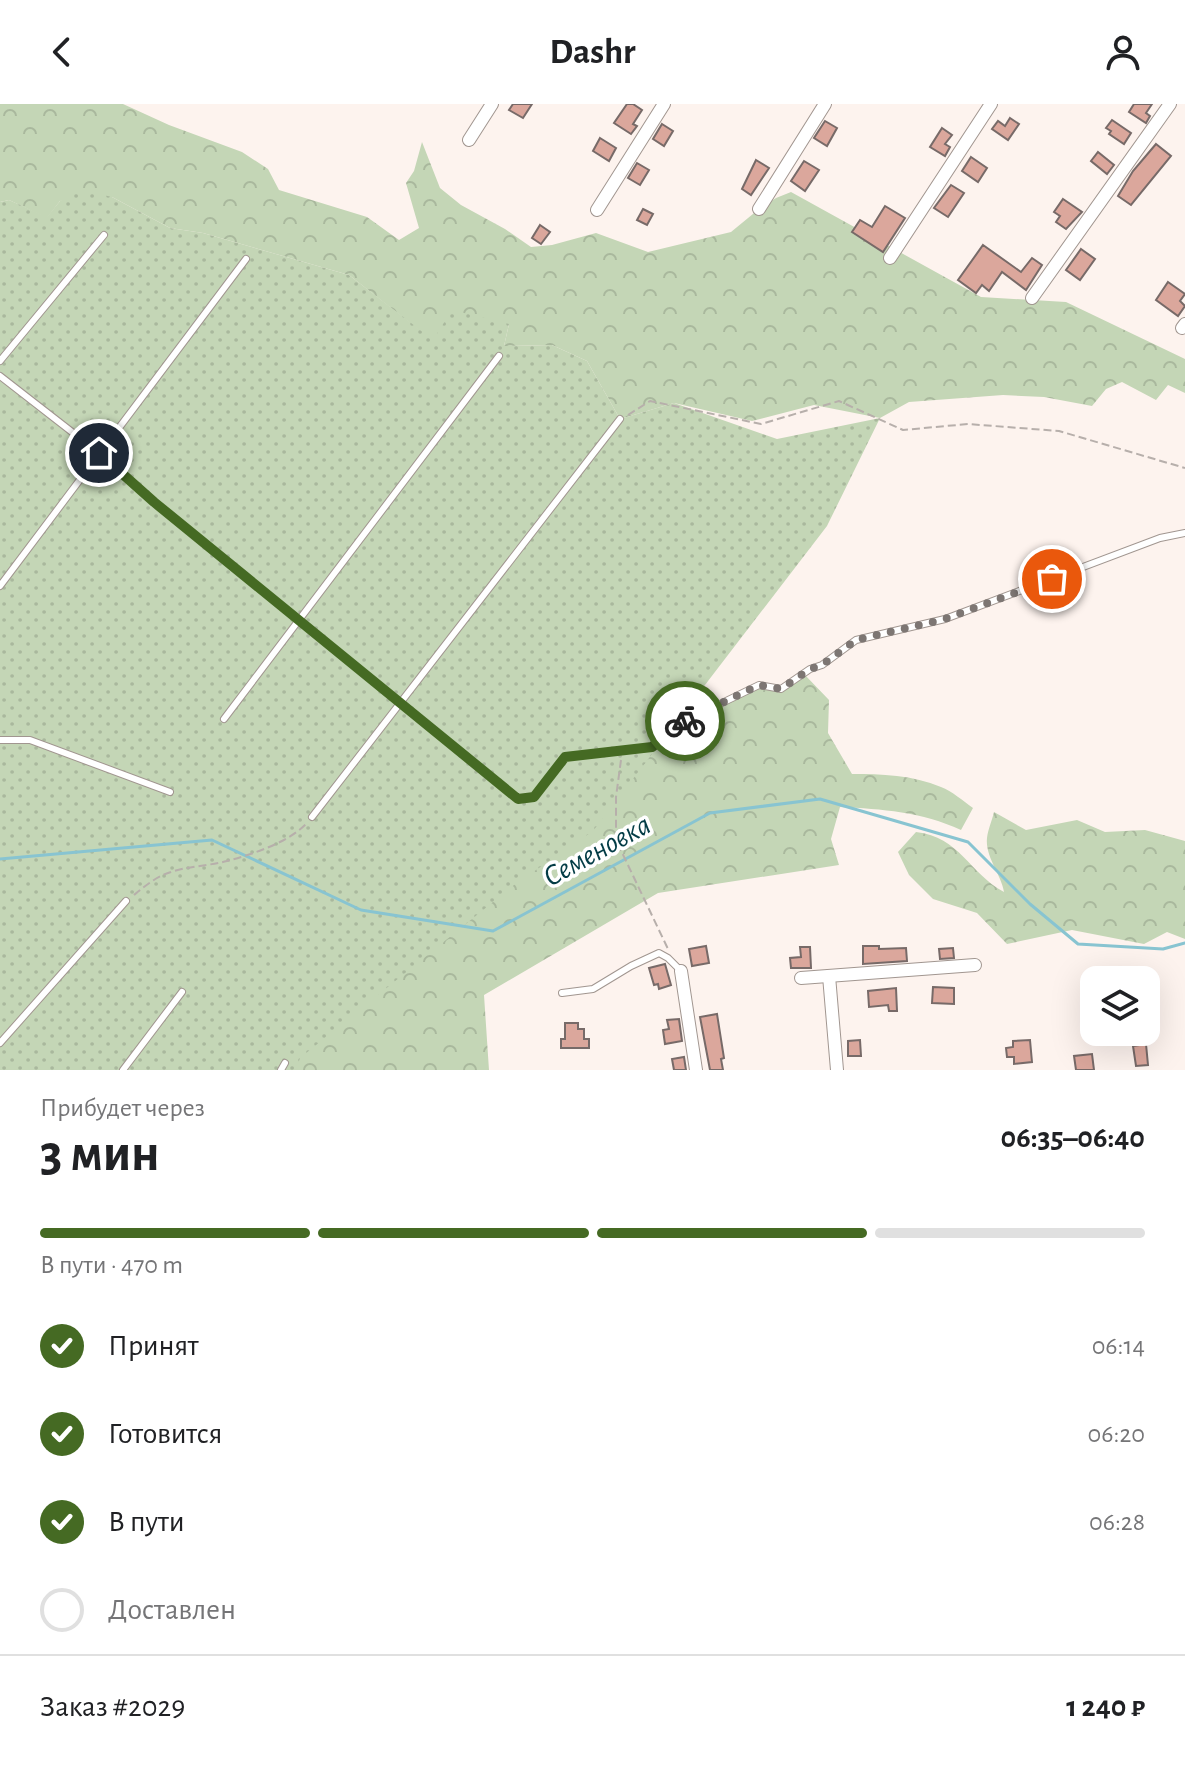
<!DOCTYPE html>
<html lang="ru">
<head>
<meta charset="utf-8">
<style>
  :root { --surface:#fff; --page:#f2f2f2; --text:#202124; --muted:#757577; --line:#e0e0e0; --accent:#456a23 }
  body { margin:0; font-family:"Alegreya Sans",sans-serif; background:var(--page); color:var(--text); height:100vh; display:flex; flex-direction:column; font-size:30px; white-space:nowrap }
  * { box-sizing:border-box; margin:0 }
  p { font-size:26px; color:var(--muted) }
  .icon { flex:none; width:44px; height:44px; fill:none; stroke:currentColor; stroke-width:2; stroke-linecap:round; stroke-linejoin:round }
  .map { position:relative; height:966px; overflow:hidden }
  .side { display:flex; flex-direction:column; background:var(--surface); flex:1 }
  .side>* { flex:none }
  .buttons { position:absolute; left:1080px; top:862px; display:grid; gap:16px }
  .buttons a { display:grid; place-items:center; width:80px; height:80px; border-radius:16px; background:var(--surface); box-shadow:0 8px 32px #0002; font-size:40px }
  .pin { position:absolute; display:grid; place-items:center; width:68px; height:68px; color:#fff; margin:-34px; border:4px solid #fff; border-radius:50%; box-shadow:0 2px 8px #0007 }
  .courier { position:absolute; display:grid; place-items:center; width:80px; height:80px; margin:-40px; border:6px solid #456a23; border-radius:50%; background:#fff; color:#222; box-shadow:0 2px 10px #0007 }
  .headline em { font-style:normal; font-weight:700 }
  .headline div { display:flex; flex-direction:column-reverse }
  .headline { display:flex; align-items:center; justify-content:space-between; height:136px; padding:0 40px }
  h1 { font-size:52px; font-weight:700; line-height:60px }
  .bar { display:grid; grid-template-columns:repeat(4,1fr); gap:12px 8px; align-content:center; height:96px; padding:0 40px }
  .bar i { height:10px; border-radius:6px; background:var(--line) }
  .bar .current { background:var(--accent) }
  .bar p { grid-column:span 4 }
  .line { display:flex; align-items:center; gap:20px; padding:0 40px; border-top:2px solid var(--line) }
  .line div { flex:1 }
  ol { padding:0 40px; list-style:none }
  li { display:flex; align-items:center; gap:24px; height:88px }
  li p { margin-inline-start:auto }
  li .icon { padding:8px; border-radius:50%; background:var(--accent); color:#fff; stroke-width:4 }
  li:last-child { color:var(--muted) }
  li i { width:44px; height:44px; border:4px solid var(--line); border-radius:50% }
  header { display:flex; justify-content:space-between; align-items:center; height:104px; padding:0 40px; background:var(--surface); font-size:36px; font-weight:700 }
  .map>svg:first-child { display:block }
  .forest { fill:url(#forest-crowns) }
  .garden { fill:url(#garden-dots) }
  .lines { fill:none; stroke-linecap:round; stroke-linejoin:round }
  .stream { stroke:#88c4d1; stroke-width:3 }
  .building { fill:#dba79c; stroke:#776a68; stroke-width:2 }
  .service-casing { stroke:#a19690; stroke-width:8 }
  .minor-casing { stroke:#a19690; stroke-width:14 }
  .path { stroke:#b7afab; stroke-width:2; stroke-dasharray:8 4; stroke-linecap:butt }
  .service { stroke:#fff; stroke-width:6 }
  .minor { stroke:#fff; stroke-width:12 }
  .done { stroke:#7d7673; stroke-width:8; stroke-dasharray:0 14.4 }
  .route { stroke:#456a23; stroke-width:10 }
  .labels { text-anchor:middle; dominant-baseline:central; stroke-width:7; stroke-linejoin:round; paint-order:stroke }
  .water-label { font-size:30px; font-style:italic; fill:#033c46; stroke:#fff }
</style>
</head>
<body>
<header><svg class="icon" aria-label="back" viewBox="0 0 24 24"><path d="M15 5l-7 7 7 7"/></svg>Dashr<svg class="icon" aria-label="person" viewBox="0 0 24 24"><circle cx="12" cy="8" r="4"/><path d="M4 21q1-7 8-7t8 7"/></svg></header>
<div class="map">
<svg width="1185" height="966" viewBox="0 0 1185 966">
  <defs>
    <pattern id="forest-crowns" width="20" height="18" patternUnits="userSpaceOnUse" patternTransform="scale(2)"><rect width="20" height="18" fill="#c4d6b6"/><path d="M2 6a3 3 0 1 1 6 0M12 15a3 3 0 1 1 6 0" fill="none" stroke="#a9b89d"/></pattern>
    <pattern id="garden-dots" width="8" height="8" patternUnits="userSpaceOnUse" patternTransform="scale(2)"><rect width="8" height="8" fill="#c4d6b6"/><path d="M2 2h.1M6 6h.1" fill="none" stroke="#a9b89d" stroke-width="1.8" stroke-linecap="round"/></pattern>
  </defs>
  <rect width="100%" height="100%" fill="#fdf3ee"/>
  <!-- forest -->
  <g class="forest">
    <polygon points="0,0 123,0 169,21 242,48 268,65 279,86 367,113 399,136 419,124 406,79 414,67 422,38 440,84 461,101 505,125 531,143 552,141 596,129 648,148 731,128 759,105 776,94 791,88 981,193 1066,198 1185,255 1185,289 1168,281 1156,296 1122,278 1106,285 1092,302 1044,293 1003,291 909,298 880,314 814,301 752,317 674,299 620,315 587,257 552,241 504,242 509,220 433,237 349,171 203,129 170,124 112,93 60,97 47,114 9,96 0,98"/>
    <path d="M804 570 829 596 828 629 852 670C881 670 913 671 941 683 952 687 963 697 973 704L961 726C922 708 882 705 840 703L831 735 839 761 658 789 484 891 489 966H295L0 697 652 643 687 616 759 581 781 585Z"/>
    <path d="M994 708 1026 726 1077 716 1105 728 1145 726 1185 737V835L1167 828 1144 840 1072 826 1007 840 977 809 933 795 909 771 898 748 916 728C960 733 969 769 1004 788 1001 770 985 753 987 734 988 725 992 717 994 708Z"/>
  </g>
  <!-- garden -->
  <polygon class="garden" points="82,86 112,93 170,124 203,129 349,171 433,236 452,206 509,220 504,242 552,241 587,257 620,315 674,299 777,335 880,314 827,422 593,727 514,781 300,954 296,966 0,966 0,98 9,96 47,113 60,97"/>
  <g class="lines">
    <!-- stream -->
    <polyline class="stream" points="0,755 212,736 361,806 493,827 710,709 820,695 968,738 1030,800 1078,840 1163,845 1185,839"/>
  </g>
  <!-- building -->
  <g class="building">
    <polygon points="513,0 532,0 523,14 509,6"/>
    <polygon points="627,0 633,0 642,6 633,20 637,22 631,30 614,19"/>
    <polygon points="1134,0 1152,0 1146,9 1150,12 1146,19 1129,8"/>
    <polygon points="1010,14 1019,20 1008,36 992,25 998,17 1005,22"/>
    <polygon points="1112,16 1131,29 1124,40 1109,30 1111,27 1106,24"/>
    <polygon points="825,17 837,24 827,42 814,34"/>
    <polygon points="662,20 673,27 664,42 653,35"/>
    <polygon points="942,24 952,31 945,40 950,43 945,52 930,43"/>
    <polygon points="600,34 616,44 609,57 593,47"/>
    <polygon points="1156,40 1171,52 1131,101 1118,92 1133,67"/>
    <polygon points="1098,48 1114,61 1107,70 1091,57"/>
    <polygon points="971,53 987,64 978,78 962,67"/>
    <polygon points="756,56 769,64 751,91 742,85"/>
    <polygon points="804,57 819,66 805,87 791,77"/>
    <polygon points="637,59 649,66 640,81 628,74"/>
    <polygon points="951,81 964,89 948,113 934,104"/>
    <polygon points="1063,95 1082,108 1066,125 1056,118 1060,112 1054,108"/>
    <polygon points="885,102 905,114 883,148 852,128 860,116 872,123"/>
    <polygon points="643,105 653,110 647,121 637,116"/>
    <polygon points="540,121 550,128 541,140 532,134"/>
    <polygon points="983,141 1021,168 1032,154 1042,161 1026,186 1002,168 989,187 982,181 976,189 958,176"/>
    <polygon points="1081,145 1095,155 1080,176 1066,166"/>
    <polygon points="1168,178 1185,190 1180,197 1185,202 1178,212 1156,196"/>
    <polygon points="706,842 709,859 692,862 689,845"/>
    <polygon points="863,842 879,842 879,845 906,844 907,857 863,860"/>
    <polygon points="800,843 810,843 811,864 791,864 790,854 801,853"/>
    <polygon points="953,844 954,854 940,855 939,845"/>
    <polygon points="665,860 671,881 659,885 658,880 654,881 649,864"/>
    <polygon points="933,883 954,884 954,900 932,899"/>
    <polygon points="896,884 897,907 889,907 888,901 869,903 868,887"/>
    <polygon points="717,910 724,954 721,955 723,966 710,966 700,913"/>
    <polygon points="679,915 682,937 665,940 663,926 669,925 667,916"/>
    <polygon points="565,919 578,919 578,925 584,925 584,935 589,935 589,944 561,944 561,935 565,935"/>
    <polygon points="860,936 861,952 848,952 848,937"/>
    <polygon points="1030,936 1032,958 1014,960 1014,953 1007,953 1006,944 1013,943 1013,937"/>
    <polygon points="1146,940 1148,961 1136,962 1133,942"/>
    <polygon points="1092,950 1094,966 1076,966 1074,952"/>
    <polygon points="684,953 686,966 674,966 672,955"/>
  </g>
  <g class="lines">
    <defs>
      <g id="service">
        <polyline points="0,257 104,131"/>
        <polyline points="0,272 99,349 154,398 518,695 534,693 565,653 652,643 687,616 759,581 781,585 810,565 822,561 856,536 945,515 1160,434 1185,429"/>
        <polyline points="0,482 246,155"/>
        <polyline points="224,615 499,252"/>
        <polyline points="0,636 30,636 170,688"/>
        <polyline points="312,713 620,315"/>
        <polyline points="562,889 593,885 631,862 659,849 668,854 681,867"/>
        <polyline points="0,939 126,797"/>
        <polyline points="123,966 182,888"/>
        <polyline points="281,966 285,959"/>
      </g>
      <g id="minor">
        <polyline points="469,36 492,0"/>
        <polyline points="759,105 825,0"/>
        <polyline points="597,106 664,0"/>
        <polyline points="890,154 991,0"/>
        <polyline points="1032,194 1170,0"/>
        <polyline points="1182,224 1185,220"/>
        <polyline points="681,867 696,966"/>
        <polyline points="829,872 837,966"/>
        <polyline points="801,874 975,861"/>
      </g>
    </defs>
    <!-- service casing -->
    <use href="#service" class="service-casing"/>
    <!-- minor casing -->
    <use href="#minor" class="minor-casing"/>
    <!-- path -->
    <g class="path">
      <polyline points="628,311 650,297 761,320 839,297 903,326 968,320 1059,327 1185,364"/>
      <polyline points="621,656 616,693 616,736 668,845"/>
      <path d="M134 791C145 782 157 772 171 768 189 762 208 762 227 757 253 750 287 739 306 720"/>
    </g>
    <!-- service -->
    <use href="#service" class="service"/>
    <!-- minor -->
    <use href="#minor" class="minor"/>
  </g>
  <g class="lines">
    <!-- done -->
    <polyline class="done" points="685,617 759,581 781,585 810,565 822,561 856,536 945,515 1052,475"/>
    <!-- route -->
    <polyline class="route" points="99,349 154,398 518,695 534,693 565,653 652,643 685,617"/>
  </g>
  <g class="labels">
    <!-- water labels -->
    <g class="water-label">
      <text transform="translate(597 747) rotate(-29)">Семеновка</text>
    </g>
  </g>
</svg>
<div class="buttons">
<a><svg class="icon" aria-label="layers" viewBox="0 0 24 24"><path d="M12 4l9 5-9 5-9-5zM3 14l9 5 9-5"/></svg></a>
</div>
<div class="pin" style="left:1052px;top:475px;background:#ea580c"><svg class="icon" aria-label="bag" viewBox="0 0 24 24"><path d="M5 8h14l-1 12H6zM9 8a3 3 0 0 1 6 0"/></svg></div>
<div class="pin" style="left:99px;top:349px;background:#1f2937"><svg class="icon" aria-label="home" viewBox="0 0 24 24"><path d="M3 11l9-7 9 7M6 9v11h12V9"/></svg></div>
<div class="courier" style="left:685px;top:617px"><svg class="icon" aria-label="bike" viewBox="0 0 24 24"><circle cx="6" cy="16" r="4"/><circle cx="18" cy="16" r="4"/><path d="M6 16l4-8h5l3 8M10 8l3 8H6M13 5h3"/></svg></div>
</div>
<section class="side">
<div class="headline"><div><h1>3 мин</h1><p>Прибудет через</p></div><em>06:35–06:40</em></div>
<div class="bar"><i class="current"></i><i class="current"></i><i class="current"></i><i></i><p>В пути · 470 m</p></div>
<ol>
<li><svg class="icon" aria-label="check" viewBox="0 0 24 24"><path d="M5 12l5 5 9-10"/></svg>Принят<p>06:14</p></li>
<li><svg class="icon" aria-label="check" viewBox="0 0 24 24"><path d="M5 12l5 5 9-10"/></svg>Готовится<p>06:20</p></li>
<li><svg class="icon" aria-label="check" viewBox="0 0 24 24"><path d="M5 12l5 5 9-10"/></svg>В пути<p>06:28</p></li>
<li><i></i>Доставлен</li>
</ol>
<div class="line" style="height:104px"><div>Заказ #2029</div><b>1 240 ₽</b></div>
</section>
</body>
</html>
